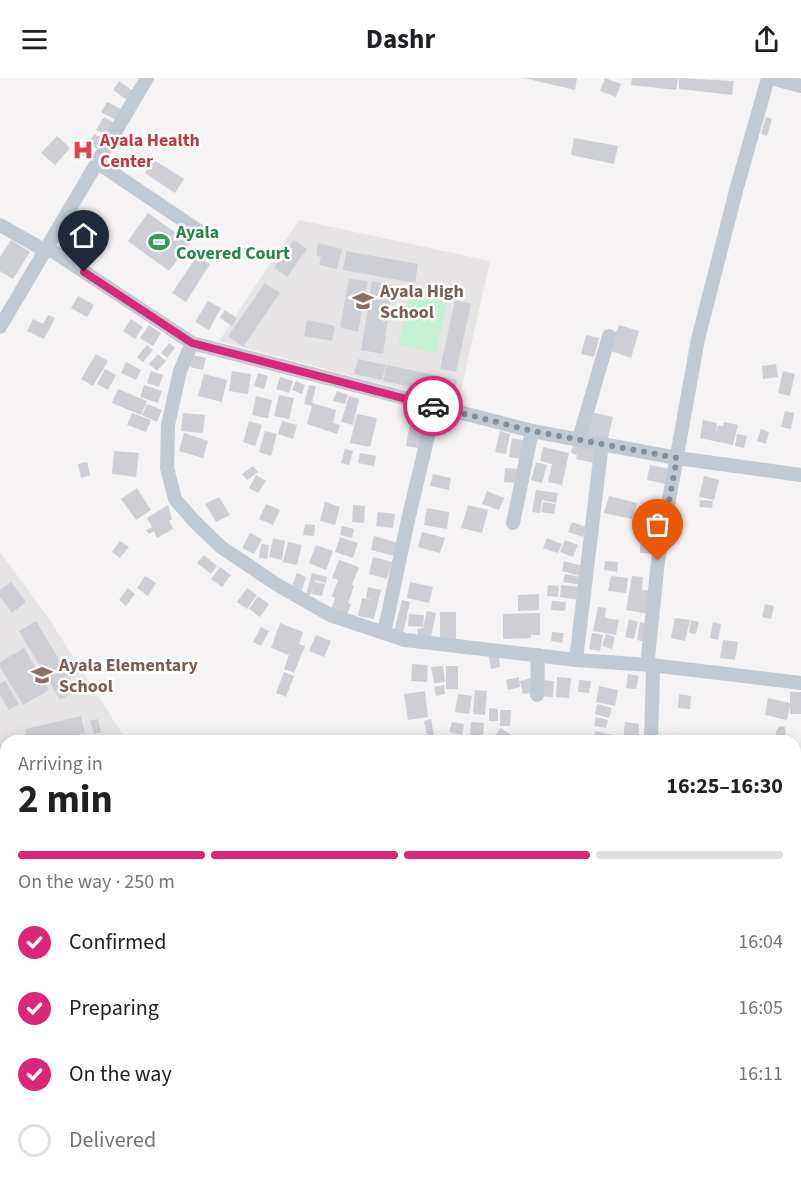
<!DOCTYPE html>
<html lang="en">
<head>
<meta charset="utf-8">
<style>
  :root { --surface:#fff; --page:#f2f2f2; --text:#202124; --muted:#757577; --line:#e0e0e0; --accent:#db2777 }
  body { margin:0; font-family:"Source Sans 3",sans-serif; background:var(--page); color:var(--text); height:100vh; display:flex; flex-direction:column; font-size:22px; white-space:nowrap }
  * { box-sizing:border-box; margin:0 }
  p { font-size:20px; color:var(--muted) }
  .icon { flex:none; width:33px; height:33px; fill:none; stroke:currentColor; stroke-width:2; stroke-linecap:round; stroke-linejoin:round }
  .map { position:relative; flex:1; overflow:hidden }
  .panel { position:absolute; left:0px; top:657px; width:801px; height:452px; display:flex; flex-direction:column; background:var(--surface); border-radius:18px 18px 0 0; box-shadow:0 3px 15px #0003 }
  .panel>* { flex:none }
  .pin { position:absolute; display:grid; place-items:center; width:51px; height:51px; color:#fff; margin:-62px -26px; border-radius:50% 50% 50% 0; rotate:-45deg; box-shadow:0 0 6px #0007 }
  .pin .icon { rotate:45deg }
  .courier { position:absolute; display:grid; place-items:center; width:60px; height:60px; margin:-30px; border:4px solid #db2777; border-radius:50%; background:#fff; color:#222; box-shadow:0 2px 8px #0007 }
  .overview em { font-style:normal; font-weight:700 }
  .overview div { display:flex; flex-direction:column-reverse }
  .overview { display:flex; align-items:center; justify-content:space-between; height:102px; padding:0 18px }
  h1 { font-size:39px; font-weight:700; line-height:45px }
  .bar { display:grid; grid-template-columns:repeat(4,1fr); gap:9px 6px; align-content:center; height:72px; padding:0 18px }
  .bar i { height:8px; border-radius:4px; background:var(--line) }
  .bar .active { background:var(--accent) }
  .bar p { grid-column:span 4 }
  ol { padding:0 18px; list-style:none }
  li { display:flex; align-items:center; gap:18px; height:66px }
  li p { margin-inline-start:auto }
  li .icon { padding:6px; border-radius:50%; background:var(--accent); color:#fff; stroke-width:4 }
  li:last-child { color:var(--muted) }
  li i { width:33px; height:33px; border:3px solid var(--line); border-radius:50% }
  header { display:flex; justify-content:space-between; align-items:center; height:78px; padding:0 18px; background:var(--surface); font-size:27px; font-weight:700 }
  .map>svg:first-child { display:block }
  .education { fill:#e6e4e5 }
  .green { fill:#c3f1d5 }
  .building { fill:#cdcfd5 }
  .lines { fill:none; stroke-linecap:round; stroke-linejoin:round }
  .minor { stroke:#c1cad2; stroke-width:14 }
  .done { stroke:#868d94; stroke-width:6; stroke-dasharray:0 10.8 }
  .route { stroke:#db2777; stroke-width:8 }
  .labels { text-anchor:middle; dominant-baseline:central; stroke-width:5; stroke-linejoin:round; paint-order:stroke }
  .health-label { font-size:18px; font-weight:bold; fill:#be3a42; stroke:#fff; text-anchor:start }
  .leisure-label { font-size:18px; font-weight:bold; fill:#27864d; stroke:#fff; text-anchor:start }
  .education-label { font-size:18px; font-weight:bold; fill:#785e54; stroke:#fff; text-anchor:start }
</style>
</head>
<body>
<header><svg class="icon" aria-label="menu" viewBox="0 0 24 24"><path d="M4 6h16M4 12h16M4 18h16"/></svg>Dashr<svg class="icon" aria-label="share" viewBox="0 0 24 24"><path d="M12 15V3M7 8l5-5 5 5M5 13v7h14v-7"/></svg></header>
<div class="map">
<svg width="801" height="1108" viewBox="0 0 801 1108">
  <rect width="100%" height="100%" fill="#f5f3f3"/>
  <!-- education -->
  <g class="education">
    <polygon points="299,142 490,183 458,326 219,263"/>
    <polygon points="0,474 47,538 123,657 104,663 6,663 6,688 0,689"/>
  </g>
  <!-- green -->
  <polygon class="green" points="410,215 448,223 436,275 398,267"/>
  <!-- building -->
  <g class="building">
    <polygon points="524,0 577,0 575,12"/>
    <polygon points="605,0 621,6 616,19 600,13"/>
    <polygon points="632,0 678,0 676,12 631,7"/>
    <polygon points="679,0 734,3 732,17 679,11"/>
    <polygon points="119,3 133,13 127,22 113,12"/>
    <polygon points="107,24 123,32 117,43 101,34"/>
    <polygon points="104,39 115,45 108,59 96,52"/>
    <polygon points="766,39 772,41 767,58 761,56"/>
    <polygon points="94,56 105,62 100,72 88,66"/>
    <polygon points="57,58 70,70 55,87 41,75"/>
    <polygon points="574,60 618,68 614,86 571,77"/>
    <polygon points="78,64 93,73 88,81 74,72"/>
    <polygon points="154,82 184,101 175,115 145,95"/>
    <polygon points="148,135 190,165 169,193 128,163"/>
    <polygon points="11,162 30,174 13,201 0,193 0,179"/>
    <polygon points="294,162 307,171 287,199 274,190"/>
    <polygon points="318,165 342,171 337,191 319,187 321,179 316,177"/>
    <polygon points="346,173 418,186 415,205 343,192"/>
    <polygon points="197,178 210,186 186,224 172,215"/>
    <polygon points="349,201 368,203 358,254 340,249"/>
    <polygon points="372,203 393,207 383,276 361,272"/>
    <polygon points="265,205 280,215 243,269 228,258"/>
    <polygon points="78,218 94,227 87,239 71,230"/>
    <polygon points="455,222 471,226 456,294 440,291"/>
    <polygon points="208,223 221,230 209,252 195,244"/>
    <polygon points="225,232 237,240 232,248 220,240"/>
    <polygon points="48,237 55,240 44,261 27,253 33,241 43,246"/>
    <polygon points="131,241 143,249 135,261 123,253"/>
    <polygon points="307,242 335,248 332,263 304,258"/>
    <polygon points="149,247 161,255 153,268 140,260"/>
    <polygon points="619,247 639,253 631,280 611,273 612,253 616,254"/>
    <polygon points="586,257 599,260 594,279 581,276"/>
    <polygon points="169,265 175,270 167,280 161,275"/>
    <polygon points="147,267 153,272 143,284 137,279"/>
    <polygon points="96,276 108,283 93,308 81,301"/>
    <polygon points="158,276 166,283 157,293 149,286"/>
    <polygon points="193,277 206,280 203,292 190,289"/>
    <polygon points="358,281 386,287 382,302 354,296"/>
    <polygon points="126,284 141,292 136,302 121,295"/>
    <polygon points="776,286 778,299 763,301 762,288"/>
    <polygon points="387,287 457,302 453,318 383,303"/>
    <polygon points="105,291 116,297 108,312 97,306"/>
    <polygon points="151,293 163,297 159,309 147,305"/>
    <polygon points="232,293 251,296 248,316 229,313"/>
    <polygon points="783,293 795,296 790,318 778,315"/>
    <polygon points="258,295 268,298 264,311 254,308"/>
    <polygon points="204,296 227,302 222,324 198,318"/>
    <polygon points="280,299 293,303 289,315 276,311"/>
    <polygon points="296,303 305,307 302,316 292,312"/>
    <polygon points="144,307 162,313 158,325 140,319"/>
    <polygon points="309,307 316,308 312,325 336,332 333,345 340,347 337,356 307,346 312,328 304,326"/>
    <polygon points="118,311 147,323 141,337 112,325"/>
    <polygon points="337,313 348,317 345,326 333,323"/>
    <polygon points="279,317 294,320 289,341 274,338"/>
    <polygon points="256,318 272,322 268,340 252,337"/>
    <polygon points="349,318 359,321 353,347 341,344"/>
    <polygon points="147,326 162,332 157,344 142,337"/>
    <polygon points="785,333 794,335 791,351 781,349"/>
    <polygon points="412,334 429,337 423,371 406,368"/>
    <polygon points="591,334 613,339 608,360 586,356"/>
    <polygon points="132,335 151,342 146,354 127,347"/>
    <polygon points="183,335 205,337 203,355 181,353"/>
    <polygon points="357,336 377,340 370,369 350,365"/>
    <polygon points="703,342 717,345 716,356 718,347 723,348 724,344 738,347 733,367 700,360"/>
    <polygon points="249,343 262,347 255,368 243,364"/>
    <polygon points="282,343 297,347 293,361 278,356"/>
    <polygon points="761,351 769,354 766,366 757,363"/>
    <polygon points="265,353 277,356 271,378 259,374"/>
    <polygon points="500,353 510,356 506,376 495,374"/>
    <polygon points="184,355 208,363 203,380 179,373"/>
    <polygon points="737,356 747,358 744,370 735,368"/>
    <polygon points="512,360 526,363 522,381 509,379"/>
    <polygon points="573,367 598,372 595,385 576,381 577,377 571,375"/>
    <polygon points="543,369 569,375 562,407 548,404 552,386 540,383"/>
    <polygon points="345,371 353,373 349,387 341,385"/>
    <polygon points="114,373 139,375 136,399 112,396"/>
    <polygon points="360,375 376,378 374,388 358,385"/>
    <polygon points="87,384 90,397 81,400 78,386"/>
    <polygon points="536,384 547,387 542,405 531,402"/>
    <polygon points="650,387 669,391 666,406 647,402"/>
    <polygon points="253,388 258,394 247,402 242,396"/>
    <polygon points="505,390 519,391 518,405 504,404"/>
    <polygon points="433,396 451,400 449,412 430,408"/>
    <polygon points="256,397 266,403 258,415 249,410"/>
    <polygon points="704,398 719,402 714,422 699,419"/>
    <polygon points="137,410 151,432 136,442 121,421"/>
    <polygon points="536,412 558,415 556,425 542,422 540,435 532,434"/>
    <polygon points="487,413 504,420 499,432 482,426"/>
    <polygon points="609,418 637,425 632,441 604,435"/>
    <polygon points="219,419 230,437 216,444 205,426"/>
    <polygon points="700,422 713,423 712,430 699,429"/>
    <polygon points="325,424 340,429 335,447 320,443"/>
    <polygon points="543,424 556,426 554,436 541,434"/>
    <polygon points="266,426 280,432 273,447 259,441"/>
    <polygon points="168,427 172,441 169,443 173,451 157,460 154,453 149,456 146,452 152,449 147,440"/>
    <polygon points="353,427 365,428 364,445 352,444"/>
    <polygon points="468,427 488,432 482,455 461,450"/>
    <polygon points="427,430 449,434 447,451 424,447"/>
    <polygon points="378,434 395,436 393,450 376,448"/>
    <polygon points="644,443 651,447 643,460 636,456"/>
    <polygon points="572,444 586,449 583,459 568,454"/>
    <polygon points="305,446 315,447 314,458 303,457"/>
    <polygon points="342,448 354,451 352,460 340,457"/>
    <polygon points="422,454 445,460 440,475 418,469"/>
    <polygon points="250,455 262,461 254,476 242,470"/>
    <polygon points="374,458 401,466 398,479 371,472"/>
    <polygon points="340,459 358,465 353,480 335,474"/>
    <polygon points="273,460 285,463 282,482 269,479"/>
    <polygon points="547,460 562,466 558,475 543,470"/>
    <polygon points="565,462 578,467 573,479 560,474"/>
    <polygon points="120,463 129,469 120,480 112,474"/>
    <polygon points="288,464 302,467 297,487 283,484"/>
    <polygon points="261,466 269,467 267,481 259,480"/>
    <polygon points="640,466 656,466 656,476 640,475"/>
    <polygon points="316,467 333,473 326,492 309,485"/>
    <polygon points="204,477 217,488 211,496 197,485"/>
    <polygon points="373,479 392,484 387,501 369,496"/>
    <polygon points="339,482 359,489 352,507 354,508 348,525 351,526 346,539 330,534 335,520 332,518 338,502 332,500"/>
    <polygon points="564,483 586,489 583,499 562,493"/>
    <polygon points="605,483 618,484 617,494 604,492"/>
    <polygon points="220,489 231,497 222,509 211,501"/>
    <polygon points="297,495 306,499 301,514 291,510"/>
    <polygon points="312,495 327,499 326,505 315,502 315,504 325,506 322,518 312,516 313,509 311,517 306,516"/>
    <polygon points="565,496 581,499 580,507 563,504"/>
    <polygon points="145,498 156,505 148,518 137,510"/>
    <polygon points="611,498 628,500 626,515 608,513"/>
    <polygon points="632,498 643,499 642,512 652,513 649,536 626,532"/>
    <polygon points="11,504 26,524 12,535 0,519 0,512"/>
    <polygon points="410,504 433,509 429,525 407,520"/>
    <polygon points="548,507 559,508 558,519 547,518"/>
    <polygon points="561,507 582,509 580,522 560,519"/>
    <polygon points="368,509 381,512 374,541 358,538 362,520 372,522 366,520"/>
    <polygon points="128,510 135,516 126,528 119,522"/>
    <polygon points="247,510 257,517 247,531 237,524"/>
    <polygon points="539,516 539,532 518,533 518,517"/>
    <polygon points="258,518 269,526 260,539 249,531"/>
    <polygon points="402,522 410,524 403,555 394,553"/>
    <polygon points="552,523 566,524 565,533 551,532"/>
    <polygon points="765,526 774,528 771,541 762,539"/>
    <polygon points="598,529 606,530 605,540 619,542 616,557 593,553"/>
    <polygon points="427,533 436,535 431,559 418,560 417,551 423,550"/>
    <rect x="440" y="534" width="16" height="27"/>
    <polygon points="540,535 540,557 531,557 531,560 503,561 503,536"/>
    <polygon points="409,536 424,537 423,549 408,548"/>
    <polygon points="675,540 690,542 685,563 671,560"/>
    <polygon points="629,541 638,544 634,561 625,559"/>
    <polygon points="691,542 699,544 696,556 689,555"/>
    <polygon points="36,543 77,612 60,622 19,553"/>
    <polygon points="640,544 649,546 646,564 637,562"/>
    <polygon points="713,544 721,546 718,562 710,560"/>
    <polygon points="280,545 303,554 299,566 305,568 294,595 284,591 289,577 271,570"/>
    <polygon points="261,549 269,553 261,568 253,564"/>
    <polygon points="552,554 564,555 562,565 551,563"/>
    <polygon points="592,555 603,557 600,573 589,571"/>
    <polygon points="606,556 615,559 612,571 602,568"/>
    <polygon points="316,557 331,563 324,579 309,573"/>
    <polygon points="723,562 738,564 735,582 720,580"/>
    <polygon points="24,570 49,612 23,627 0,589 0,584"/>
    <polygon points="499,577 500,589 491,591 489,579"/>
    <polygon points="412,586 428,587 427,604 411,603"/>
    <polygon points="443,588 445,604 434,605 431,589"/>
    <rect x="446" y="588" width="12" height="23"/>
    <polygon points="284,594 294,598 286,619 276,615"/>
    <polygon points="628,596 639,598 636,611 626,610"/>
    <polygon points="519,599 520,609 508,612 506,602"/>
    <polygon points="557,599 571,600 569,620 556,619"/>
    <polygon points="532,600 535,614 523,616 520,603"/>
    <polygon points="541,602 554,603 553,619 540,618"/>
    <polygon points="579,602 591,603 589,615 578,614"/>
    <polygon points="5,603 19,626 9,632 0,616 0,606"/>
    <polygon points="444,607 445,616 436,618 434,609"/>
    <polygon points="599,608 618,612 615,628 596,624"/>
    <polygon points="475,612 487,613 485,637 473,636"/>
    <polygon points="425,613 428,639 408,642 404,616"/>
    <polygon points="790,614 801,614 801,636 790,636 790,628 787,642 765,637 768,620 790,625"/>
    <polygon points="458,616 472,618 469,636 455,634"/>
    <polygon points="679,616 691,618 690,631 678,630"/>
    <polygon points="597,626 612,630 609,640 595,636"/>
    <polygon points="489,630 498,631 498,643 489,643"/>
    <polygon points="500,632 511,632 510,648 500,648"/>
    <polygon points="81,638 85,655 51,663 28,663 25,651"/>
    <polygon points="596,639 608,642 606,650 594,648"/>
    <polygon points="98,641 101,654 94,656 90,643"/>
    <polygon points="431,641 434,657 427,658 424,643"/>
    <polygon points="452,644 464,646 462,657 449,654"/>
    <polygon points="471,644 484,645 483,660 470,659"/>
    <polygon points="625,644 639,646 638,663 623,663"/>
    <polygon points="780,648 785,649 786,663 776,663 776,653"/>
    <polygon points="500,650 510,656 506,663 492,663"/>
    <polygon points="595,653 613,657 612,663 593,663"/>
    <polygon points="6,811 6,830 0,832 0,813"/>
  </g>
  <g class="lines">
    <!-- minor -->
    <g class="minor">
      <polyline points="770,0 801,8"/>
      <polyline points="98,85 202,155"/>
      <polyline points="0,147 46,173"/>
      <polyline points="48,170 192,265 532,353 677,380 801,397"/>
      <polyline points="0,249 147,0"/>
      <polyline points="192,265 180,293 168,347 167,390 175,421 194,443 221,469 276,506 330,537 405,562 576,582 651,587 801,605"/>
      <polyline points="579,361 609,258"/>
      <polyline points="513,445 532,353"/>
      <polyline points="384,555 408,442 435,329"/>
      <polyline points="576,582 602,365"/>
      <polyline points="537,617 538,577"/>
      <polyline points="651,663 653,595 648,579 658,483 698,261 737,109 768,0"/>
      <polyline points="0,788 6,786"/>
      <polyline points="0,838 6,837"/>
      <polyline points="0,903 6,902"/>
      <polyline points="0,954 6,989"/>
      <polyline points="795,958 801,958"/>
      <polyline points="26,1102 27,1108"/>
      <polyline points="652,1102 652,1108"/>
    </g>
  </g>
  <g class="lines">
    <!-- done -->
    <polyline class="done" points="433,328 532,353 677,380 658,483"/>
    <!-- route -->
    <polyline class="route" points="84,194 192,265 433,328"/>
  </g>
  <!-- icons -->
  <defs>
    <symbol id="hospital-bare" viewBox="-9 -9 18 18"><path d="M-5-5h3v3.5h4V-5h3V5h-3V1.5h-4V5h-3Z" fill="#e0444e" stroke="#fff" stroke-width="2.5" paint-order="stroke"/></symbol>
    <symbol id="stadium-bare" viewBox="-9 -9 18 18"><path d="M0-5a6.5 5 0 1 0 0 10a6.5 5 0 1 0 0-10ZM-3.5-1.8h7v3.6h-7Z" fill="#2e9e5b" stroke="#fff" stroke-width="2.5" paint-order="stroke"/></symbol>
    <symbol id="school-bare" viewBox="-9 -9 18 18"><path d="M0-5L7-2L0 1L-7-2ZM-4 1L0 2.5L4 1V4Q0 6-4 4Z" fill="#8d6e63" stroke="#fff" stroke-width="2.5" paint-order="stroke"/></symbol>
  </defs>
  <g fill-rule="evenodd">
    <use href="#hospital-bare" x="68" y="57" width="30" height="30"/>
    <use href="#stadium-bare" x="144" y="149" width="30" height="30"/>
    <use href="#school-bare" x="348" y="208" width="30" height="30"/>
    <use href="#school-bare" x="27" y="582" width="30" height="30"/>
  </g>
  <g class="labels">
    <!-- health labels -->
    <g class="health-label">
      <text x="100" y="62">Ayala Health<tspan x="100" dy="21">Center</tspan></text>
    </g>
    <!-- leisure labels -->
    <g class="leisure-label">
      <text x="176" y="154">Ayala<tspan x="176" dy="21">Covered Court</tspan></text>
    </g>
    <!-- education labels -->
    <g class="education-label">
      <text x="380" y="213">Ayala High<tspan x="380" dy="21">School</tspan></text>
      <text x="59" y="587">Ayala Elementary<tspan x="59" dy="21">School</tspan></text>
    </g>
  </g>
</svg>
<div class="pin" style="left:658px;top:483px;background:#ea580c"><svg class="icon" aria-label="bag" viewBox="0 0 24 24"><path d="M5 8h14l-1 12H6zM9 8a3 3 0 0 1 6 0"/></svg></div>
<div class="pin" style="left:84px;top:194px;background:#1f2937"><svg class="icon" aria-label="home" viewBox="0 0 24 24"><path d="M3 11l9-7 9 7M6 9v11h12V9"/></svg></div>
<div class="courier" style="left:433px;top:328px"><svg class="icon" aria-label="car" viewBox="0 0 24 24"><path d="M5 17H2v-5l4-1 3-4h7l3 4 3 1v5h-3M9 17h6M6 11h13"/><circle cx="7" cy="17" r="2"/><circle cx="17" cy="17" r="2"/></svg></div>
<section class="panel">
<div class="overview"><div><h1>2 min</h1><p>Arriving in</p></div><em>16:25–16:30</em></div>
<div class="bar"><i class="active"></i><i class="active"></i><i class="active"></i><i></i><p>On the way · 250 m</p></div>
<ol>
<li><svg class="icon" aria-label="check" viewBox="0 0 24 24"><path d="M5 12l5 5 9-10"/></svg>Confirmed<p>16:04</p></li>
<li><svg class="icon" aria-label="check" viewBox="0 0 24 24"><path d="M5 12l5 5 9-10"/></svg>Preparing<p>16:05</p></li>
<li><svg class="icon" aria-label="check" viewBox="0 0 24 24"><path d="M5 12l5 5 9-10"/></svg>On the way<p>16:11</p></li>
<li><i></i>Delivered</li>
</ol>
</section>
</div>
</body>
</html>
